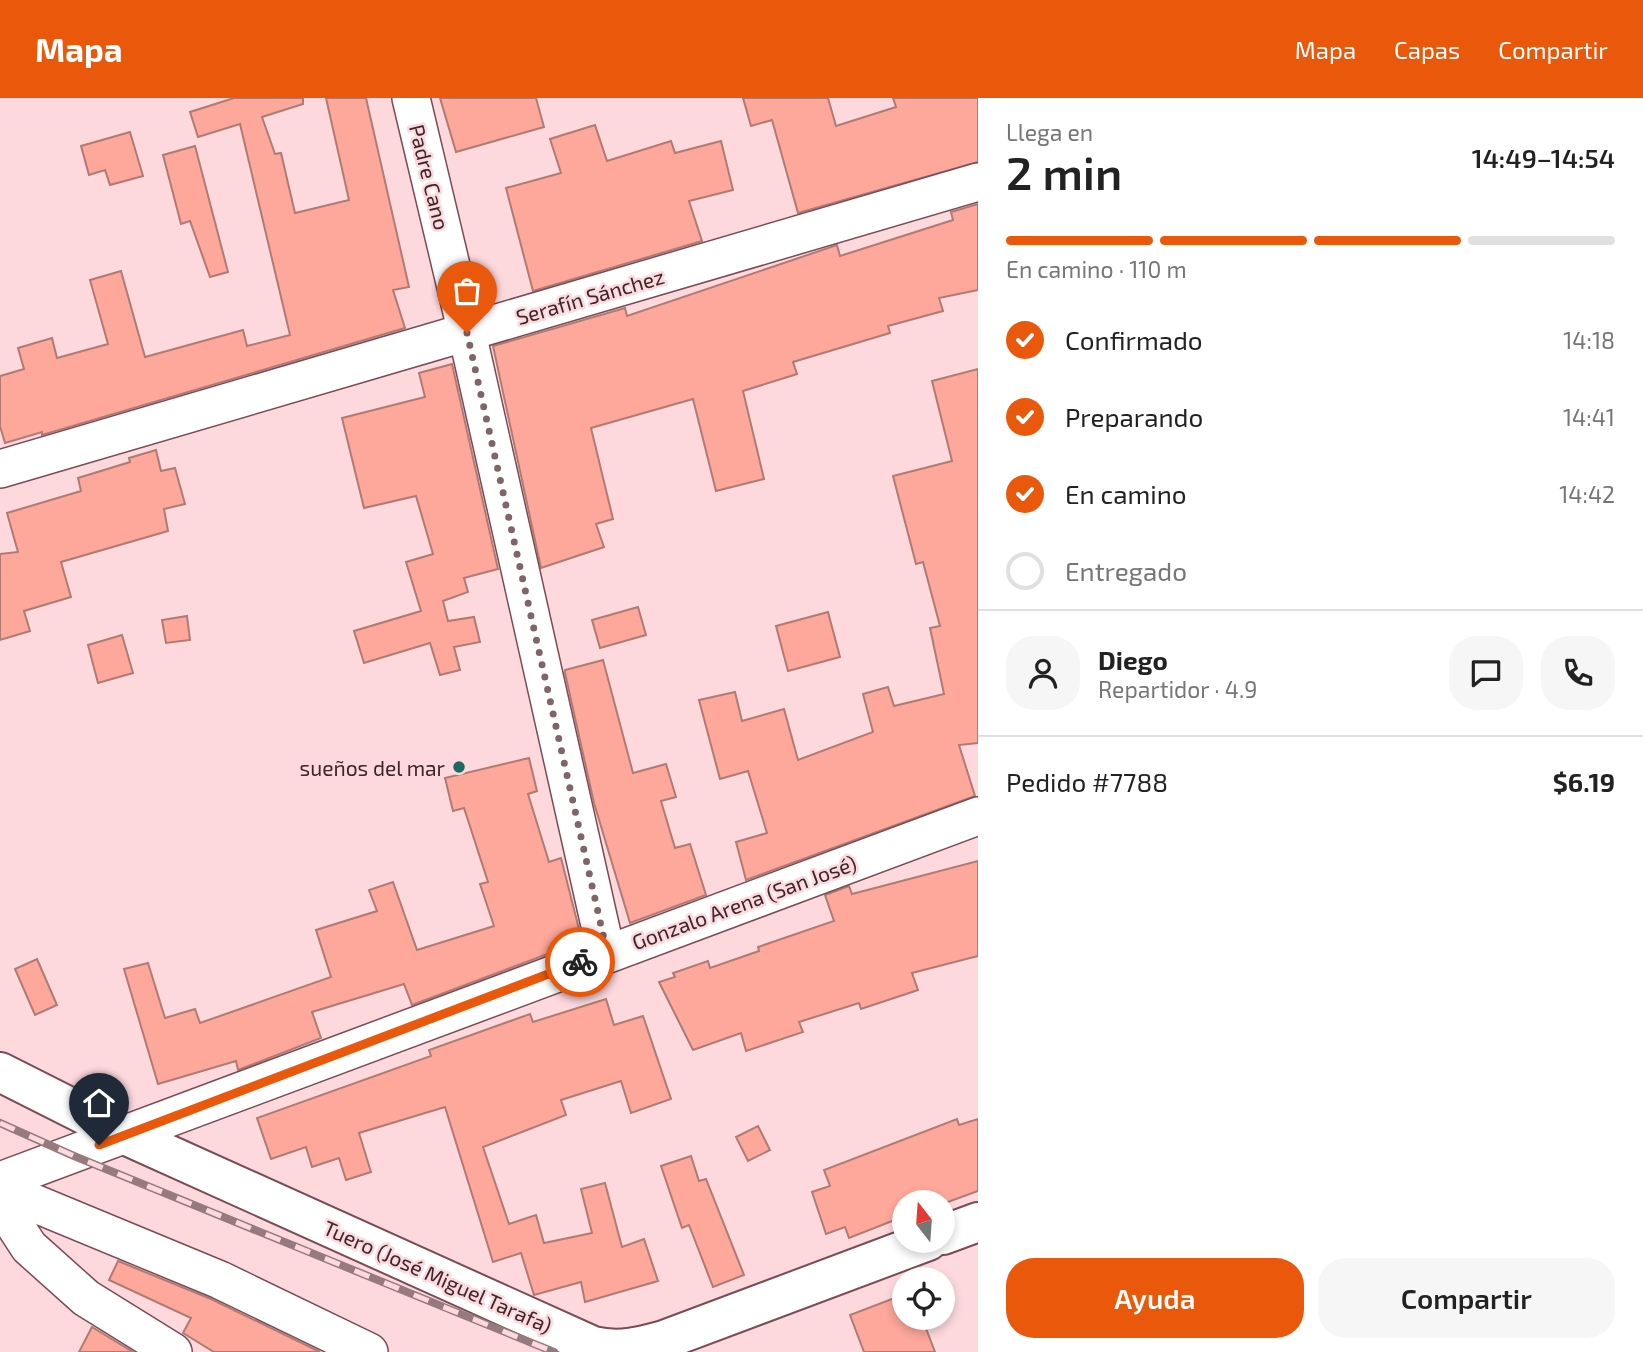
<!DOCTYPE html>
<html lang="es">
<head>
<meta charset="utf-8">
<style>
  :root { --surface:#fff; --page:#f6f6f6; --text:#222; --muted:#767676; --line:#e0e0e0; --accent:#ea580c }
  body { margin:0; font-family:"Exo 2",sans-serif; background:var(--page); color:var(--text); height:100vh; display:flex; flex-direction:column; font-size:26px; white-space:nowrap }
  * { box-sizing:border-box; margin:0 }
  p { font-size:23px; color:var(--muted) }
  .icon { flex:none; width:38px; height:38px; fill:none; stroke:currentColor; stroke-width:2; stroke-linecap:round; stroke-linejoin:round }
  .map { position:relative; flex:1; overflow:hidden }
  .side { display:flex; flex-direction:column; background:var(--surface); width:665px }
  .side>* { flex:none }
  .needle { width:46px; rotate:343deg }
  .buttons { position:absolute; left:892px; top:1092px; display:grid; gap:14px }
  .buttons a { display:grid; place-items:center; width:63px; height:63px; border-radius:50%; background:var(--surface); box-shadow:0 4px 10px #0003; font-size:35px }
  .pin { position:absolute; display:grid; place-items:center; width:60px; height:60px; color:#fff; margin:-72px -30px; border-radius:50% 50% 50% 0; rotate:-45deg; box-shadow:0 0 7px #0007 }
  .pin .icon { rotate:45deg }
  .courier { position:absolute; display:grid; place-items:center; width:70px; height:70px; margin:-35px; border:5px solid #ea580c; border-radius:50%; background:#fff; color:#222; box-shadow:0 2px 9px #0007 }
  .overview em { font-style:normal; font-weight:600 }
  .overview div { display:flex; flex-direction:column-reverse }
  .overview { display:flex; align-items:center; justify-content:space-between; height:119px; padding:0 28px }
  h1 { font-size:46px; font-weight:600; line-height:52px }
  .bar { display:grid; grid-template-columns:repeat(4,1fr); gap:10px 7px; align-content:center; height:84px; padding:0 28px }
  .bar i { height:9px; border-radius:5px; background:var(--line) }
  .bar .current { background:var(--accent) }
  .bar p { grid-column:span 4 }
  .line { display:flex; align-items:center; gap:18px; padding:0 28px; border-top:2px solid var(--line) }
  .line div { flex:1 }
  .round { display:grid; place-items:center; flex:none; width:74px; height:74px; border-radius:28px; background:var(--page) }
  ol { padding:0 28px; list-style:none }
  li { display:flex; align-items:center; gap:21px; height:77px }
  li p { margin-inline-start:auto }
  li .icon { padding:7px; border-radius:50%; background:var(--accent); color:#fff; stroke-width:4 }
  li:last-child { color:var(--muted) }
  li i { width:38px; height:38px; border:4px solid var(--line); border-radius:50% }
  .cta { display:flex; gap:14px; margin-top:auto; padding:14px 28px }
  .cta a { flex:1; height:80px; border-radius:28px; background:var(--accent); color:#fff; font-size:28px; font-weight:600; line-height:80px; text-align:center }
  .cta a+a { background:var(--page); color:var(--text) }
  header { display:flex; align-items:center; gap:42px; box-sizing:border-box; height:98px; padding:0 35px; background:var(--accent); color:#fff }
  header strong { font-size:33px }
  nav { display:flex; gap:38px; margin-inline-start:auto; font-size:24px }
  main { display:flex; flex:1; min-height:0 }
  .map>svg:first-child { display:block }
  .building { fill:#fea79b; stroke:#af7b73; stroke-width:2 }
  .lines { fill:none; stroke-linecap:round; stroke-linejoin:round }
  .minor-casing { stroke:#7b4b54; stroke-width:40 }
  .major-casing { stroke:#7b4b54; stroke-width:42 }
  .minor { stroke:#fff; stroke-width:37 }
  .major { stroke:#fff; stroke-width:38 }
  .rail-casing { stroke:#967a7e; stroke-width:8 }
  .rail { stroke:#fdd9de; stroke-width:5; stroke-dasharray:16; stroke-linecap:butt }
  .done { stroke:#7f6568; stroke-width:7; stroke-dasharray:0 12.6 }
  .route { stroke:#ea580c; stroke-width:9 }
  .poi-dot { fill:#1d6863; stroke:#fdd9de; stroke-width:2.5 }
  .labels { text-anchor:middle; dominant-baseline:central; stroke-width:5; stroke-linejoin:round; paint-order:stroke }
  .street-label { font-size:21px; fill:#3b2629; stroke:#fdd9de }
  .poi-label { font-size:21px; fill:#3b2629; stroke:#fdd9de; text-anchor:end }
</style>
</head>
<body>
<header>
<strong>Mapa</strong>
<nav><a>Mapa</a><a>Capas</a><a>Compartir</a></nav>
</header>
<main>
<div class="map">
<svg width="978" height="1254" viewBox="0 0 978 1254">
  <rect width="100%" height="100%" fill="#fdd9de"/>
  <!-- building -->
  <g class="building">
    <polygon points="234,0 303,0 303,6 262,19 275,56 281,55 295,115 349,102 326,0 366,0 409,189 393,192 405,230 42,337 42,334 5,345 0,328 0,278 24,271 18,250 52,240 57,260 108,246 90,182 121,173 145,259 243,232 247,248 290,237 240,26 198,39 190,14"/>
    <polygon points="440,0 536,0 544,29 456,54"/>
    <polygon points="743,0 828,0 836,28 896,9 893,0 978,0 978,64 798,115 772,22 751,28"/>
    <polygon points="595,27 607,63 671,43 675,55 721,43 733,92 689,103 702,143 533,193 506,90 561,75 550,41"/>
    <polygon points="130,34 143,78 110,87 105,72 89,77 81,48"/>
    <polygon points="195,48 228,174 210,179 190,123 181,126 163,57"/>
    <polygon points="978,106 978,192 939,200 943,213 888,228 890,235 793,264 797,276 743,293 764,381 716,393 693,301 591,330 613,421 596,426 604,449 541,470 493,248 625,210 627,218 837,147 840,158 953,122 951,114"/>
    <polygon points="452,266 498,471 464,480 468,494 443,503 448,523 474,519 480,544 454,549 460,572 440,577 430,545 364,565 354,533 421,513 406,464 433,456 416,398 364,410 342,320 425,299 419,275"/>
    <polygon points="978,271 978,645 959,647 975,698 746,782 736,744 767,735 748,673 720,681 699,602 735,594 742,623 784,611 798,662 873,634 863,596 888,589 894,608 944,596 930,530 940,528 923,464 916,466 893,378 952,363 932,283"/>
    <polygon points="156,352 161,373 175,370 185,406 164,411 168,433 61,464 71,499 24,513 30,533 0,542 0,456 18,454 7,415 81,393 78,380 130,364 129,360"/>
    <polygon points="638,509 646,537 600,550 592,522"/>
    <polygon points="828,514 840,559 788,573 776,528"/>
    <polygon points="187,518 190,542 166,545 162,522"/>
    <polygon points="122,537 133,575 98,585 88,547"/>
    <polygon points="603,562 633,675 666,666 676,699 661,703 675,750 690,746 706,797 630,825 594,705 565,575 565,572"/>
    <polygon points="529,660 537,693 528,696 549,764 561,760 582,843 412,907 404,886 312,914 321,940 238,972 236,963 158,986 124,871 148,865 165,920 195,911 200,925 331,879 316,832 377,813 369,792 393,784 417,852 494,828 480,786 488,784 464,710 453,713 445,680"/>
    <polygon points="978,763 978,858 912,875 918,892 861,911 859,905 799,924 803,934 746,953 741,935 693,952 659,884 675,879 673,875 708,863 710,870 759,853 758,849 834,823 825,797 849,788 852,796"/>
    <polygon points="37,861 57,907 35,917 15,871"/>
    <polygon points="606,901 614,927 643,918 671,1001 631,1015 621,983 561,1002 566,1017 483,1049 509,1126 536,1117 544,1145 592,1135 581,1091 605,1085 622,1149 644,1141 658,1183 585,1204 581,1184 534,1197 521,1155 493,1164 445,1009 359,1035 371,1074 346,1082 339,1060 312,1069 306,1049 271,1061 257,1020 431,958 429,952 530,916 533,924"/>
    <polygon points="957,1021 959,1027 978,1021 978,1093 948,1104 905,1104 905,1118 849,1140 845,1129 826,1136 812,1094 830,1088 824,1072"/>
    <polygon points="758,1028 770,1052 748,1063 736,1039"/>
    <polygon points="691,1058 699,1083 706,1081 744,1177 713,1189 689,1127 682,1130 661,1068"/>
    <polygon points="118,1163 211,1201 320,1254 214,1254 183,1235 191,1220 109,1182"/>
    <polygon points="905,1196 905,1220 922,1220 935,1254 864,1254 850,1217"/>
    <polygon points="92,1229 133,1254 79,1254"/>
  </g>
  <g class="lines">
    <defs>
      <g id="minor">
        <polyline points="411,0 467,235 606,854"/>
        <polyline points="0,371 978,84"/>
        <polyline points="0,1083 978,718"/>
        <polyline points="0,1091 220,1182 369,1254"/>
        <polyline points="0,1104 29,1149 86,1200 173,1254"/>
      </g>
      <g id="major">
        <path d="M0 974 125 1037 593 1248C619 1254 639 1249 664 1242L928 1143"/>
        <polyline points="943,1137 978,1124"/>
      </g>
    </defs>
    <!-- minor casing -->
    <use href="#minor" class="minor-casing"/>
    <!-- major casing -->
    <use href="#major" class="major-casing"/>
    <!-- minor -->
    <use href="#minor" class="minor"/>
    <!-- major -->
    <use href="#major" class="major"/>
    <defs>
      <polyline id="rail" points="0,1025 74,1058 554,1254"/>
    </defs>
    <!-- rail casing -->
    <use href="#rail" class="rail-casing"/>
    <!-- rail -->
    <use href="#rail" class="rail"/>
  </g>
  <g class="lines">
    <!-- done -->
    <polyline class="done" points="467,235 607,854 580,864"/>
    <!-- route -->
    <polyline class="route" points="99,1047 580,864"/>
  </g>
  <!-- markers -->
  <circle class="poi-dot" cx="459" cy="669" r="7"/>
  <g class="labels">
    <!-- street labels -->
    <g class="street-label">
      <text transform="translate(430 79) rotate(76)">Padre Cano</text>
      <text transform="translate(590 198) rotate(-16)">Serafín Sánchez</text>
      <text transform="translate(744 804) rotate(-20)">Gonzalo Arena (San José)</text>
      <text transform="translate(438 1178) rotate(24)">Tuero (José Miguel Tarafa)</text>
    </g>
    <!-- poi labels -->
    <g class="poi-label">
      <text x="445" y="669">sueños del mar</text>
    </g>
  </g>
</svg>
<div class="buttons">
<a><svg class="needle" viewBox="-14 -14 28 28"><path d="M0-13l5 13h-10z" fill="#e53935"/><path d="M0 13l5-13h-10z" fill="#767676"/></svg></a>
<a><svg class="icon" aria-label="locate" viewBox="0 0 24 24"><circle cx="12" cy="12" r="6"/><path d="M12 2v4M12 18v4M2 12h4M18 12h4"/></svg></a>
</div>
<div class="pin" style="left:467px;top:235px;background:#ea580c"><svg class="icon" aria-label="bag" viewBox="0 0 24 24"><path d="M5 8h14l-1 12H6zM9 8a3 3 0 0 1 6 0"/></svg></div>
<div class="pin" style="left:99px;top:1047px;background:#1f2937"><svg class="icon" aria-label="home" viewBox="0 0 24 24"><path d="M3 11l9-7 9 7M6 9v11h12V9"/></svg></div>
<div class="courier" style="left:580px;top:864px"><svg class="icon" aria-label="bike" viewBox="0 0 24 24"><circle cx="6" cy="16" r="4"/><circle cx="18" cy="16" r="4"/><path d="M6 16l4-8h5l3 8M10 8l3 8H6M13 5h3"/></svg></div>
</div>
<section class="side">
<div class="overview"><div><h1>2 min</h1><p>Llega en</p></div><em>14:49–14:54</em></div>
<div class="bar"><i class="current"></i><i class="current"></i><i class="current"></i><i></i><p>En camino · 110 m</p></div>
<ol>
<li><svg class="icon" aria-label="check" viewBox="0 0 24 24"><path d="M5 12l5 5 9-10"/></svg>Confirmado<p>14:18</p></li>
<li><svg class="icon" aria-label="check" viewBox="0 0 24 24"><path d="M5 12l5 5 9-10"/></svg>Preparando<p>14:41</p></li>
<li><svg class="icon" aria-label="check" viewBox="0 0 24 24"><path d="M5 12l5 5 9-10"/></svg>En camino<p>14:42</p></li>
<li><i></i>Entregado</li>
</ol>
<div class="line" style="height:126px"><a class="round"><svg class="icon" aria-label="person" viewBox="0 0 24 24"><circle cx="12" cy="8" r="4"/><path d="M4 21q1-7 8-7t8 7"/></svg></a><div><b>Diego</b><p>Repartidor · 4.9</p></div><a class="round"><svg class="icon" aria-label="chat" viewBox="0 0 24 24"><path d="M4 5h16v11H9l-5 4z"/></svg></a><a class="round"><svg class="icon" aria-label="phone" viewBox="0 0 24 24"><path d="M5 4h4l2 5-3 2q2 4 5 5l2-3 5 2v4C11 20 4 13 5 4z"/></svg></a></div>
<div class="line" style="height:91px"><div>Pedido #7788</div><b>$6.19</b></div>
<div class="cta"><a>Ayuda</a><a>Compartir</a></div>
</section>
</main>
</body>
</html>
